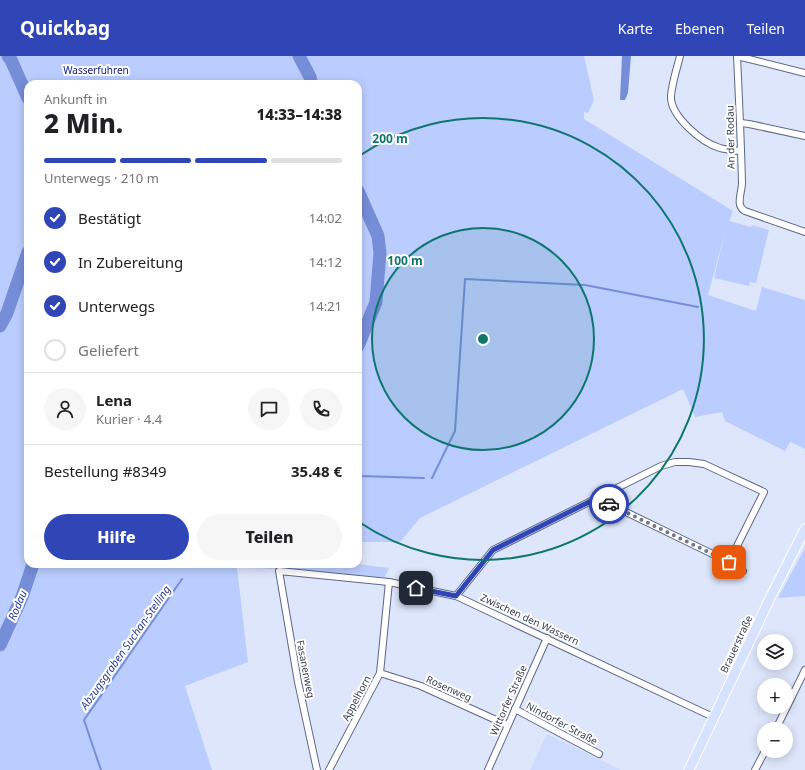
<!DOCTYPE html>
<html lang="de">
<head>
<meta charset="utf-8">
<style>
  :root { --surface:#fff; --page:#f6f6f6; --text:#202124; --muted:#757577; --line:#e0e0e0; --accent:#3046b7 }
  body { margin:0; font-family:"Noto Sans",sans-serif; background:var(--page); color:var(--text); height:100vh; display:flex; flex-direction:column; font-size:15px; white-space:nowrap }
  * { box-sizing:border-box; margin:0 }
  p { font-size:13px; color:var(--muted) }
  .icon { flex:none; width:22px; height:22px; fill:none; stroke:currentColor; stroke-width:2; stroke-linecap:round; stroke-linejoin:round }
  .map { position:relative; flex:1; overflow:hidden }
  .panel { position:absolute; left:24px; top:24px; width:338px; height:488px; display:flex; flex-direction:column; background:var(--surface); border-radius:12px; box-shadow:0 2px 10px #0003 }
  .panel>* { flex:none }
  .tools { position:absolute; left:757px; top:578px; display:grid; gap:8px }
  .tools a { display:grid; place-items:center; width:36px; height:36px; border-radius:50%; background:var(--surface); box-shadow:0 2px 10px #0003; font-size:20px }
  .pin { position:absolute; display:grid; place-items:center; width:34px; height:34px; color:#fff; margin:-17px; border-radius:8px; box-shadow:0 2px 6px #0006 }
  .courier { position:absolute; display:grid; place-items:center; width:40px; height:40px; margin:-20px; border:3px solid #3046b7; border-radius:50%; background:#fff; color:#222; box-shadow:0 1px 5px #0007 }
  .summary em { font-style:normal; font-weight:800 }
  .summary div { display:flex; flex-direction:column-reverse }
  .summary { display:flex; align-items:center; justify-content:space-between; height:68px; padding:0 20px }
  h1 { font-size:26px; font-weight:800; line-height:30px }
  .bar { display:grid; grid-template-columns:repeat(4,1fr); gap:6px 4px; align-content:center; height:48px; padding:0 20px }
  .bar i { height:5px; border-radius:3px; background:var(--line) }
  .bar .on { background:var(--accent) }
  .bar p { grid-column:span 4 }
  .line { display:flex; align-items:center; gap:10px; padding:0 20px; border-top:1px solid var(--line) }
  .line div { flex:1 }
  .round { display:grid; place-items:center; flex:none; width:42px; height:42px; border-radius:21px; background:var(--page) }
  ol { padding:0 20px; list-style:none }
  li { display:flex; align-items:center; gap:12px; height:44px }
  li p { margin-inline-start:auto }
  li .icon { padding:4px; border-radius:50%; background:var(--accent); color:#fff; stroke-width:4 }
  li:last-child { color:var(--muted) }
  li i { width:22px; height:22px; border:2px solid var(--line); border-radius:50% }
  .primary-button { display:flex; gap:8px; margin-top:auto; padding:8px 20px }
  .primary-button a { flex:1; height:46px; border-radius:24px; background:var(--accent); color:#fff; font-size:16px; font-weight:800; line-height:46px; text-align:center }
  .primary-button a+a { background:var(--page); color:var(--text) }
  header { display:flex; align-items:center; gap:24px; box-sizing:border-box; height:56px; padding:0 20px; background:var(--accent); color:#fff }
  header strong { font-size:19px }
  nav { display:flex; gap:22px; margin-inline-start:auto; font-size:14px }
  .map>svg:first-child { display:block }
  .built { fill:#cedbfc }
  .green { fill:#bbcdff }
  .water { fill:#768ed8 }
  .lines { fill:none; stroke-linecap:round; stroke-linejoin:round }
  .stream { stroke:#768ed8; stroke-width:2 }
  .river { stroke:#768ed8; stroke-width:13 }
  .minor-casing { stroke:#5d6887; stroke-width:8 }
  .primary-casing { stroke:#fff; stroke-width:11 }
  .minor { stroke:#fff; stroke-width:6 }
  .primary { stroke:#d7e2ff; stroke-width:9 }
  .done { stroke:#727888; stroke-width:4; stroke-dasharray:0 7.2 }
  .route { stroke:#3046b7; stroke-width:5 }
  .ring { fill:none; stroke:#0f766e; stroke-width:2 }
  .labels { text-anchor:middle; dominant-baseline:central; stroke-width:4; stroke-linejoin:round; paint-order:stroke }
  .park-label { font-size:10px; fill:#152076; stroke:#fff }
  .street-label { font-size:10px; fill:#383d4a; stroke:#fff }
  .water-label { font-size:11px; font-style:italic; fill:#2a3d94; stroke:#fff }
  .centre { fill:#0f766e; stroke:#fff; stroke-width:2 }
  .ring-label { font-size:12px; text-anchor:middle; font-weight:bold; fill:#0f766e; stroke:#fff; stroke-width:4; stroke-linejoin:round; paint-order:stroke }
</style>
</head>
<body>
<header>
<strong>Quickbag</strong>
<nav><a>Karte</a><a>Ebenen</a><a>Teilen</a></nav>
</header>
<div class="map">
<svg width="805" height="714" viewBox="0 0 805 714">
  <rect width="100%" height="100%" fill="#dee6fb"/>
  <!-- built -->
  <polygon class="built" points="547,678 621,714 530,714"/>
  <!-- green -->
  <g class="green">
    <path d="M0 0H584L594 44 588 57 584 56V63L733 155 729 165 751 171 752 169 769 174 756 227 750 226 749 230 714 222 725 176 708 239 756 255 762 231 805 244V393L790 386 785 395 725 365 722 356 695 361 683 333 420 462 400 486H358V28H28V508H356L389 512 384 522C335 516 286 512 237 512L248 606 185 630 212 714H0Z"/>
    <polygon points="805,492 805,540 778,542"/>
  </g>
  <!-- water -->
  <polygon class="water" points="622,0 631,0 628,37 625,44 620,44"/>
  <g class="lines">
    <!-- stream -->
    <g class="stream">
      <polyline points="358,421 361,420 424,422"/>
      <polyline points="432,422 455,375 465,223 585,229 698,251"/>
      <polyline points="101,714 84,664 182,523"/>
    </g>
    <!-- river -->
    <g class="river">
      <polyline points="8,0 11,4 28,42"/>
      <polyline points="299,0 310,21 312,28"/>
      <polyline points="358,135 378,180 380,197 376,246 358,290"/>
      <polyline points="0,270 7,257 28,196"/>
      <polyline points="0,589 22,541 33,508"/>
    </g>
    <defs>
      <g id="minor">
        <path d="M680 0C677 12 672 27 671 40 670 60 702 87 720 92 726 94 734 94 741 95"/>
        <path d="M737 0C739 42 741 84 742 127 742 136 735 150 745 155L805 176"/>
        <polyline points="737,0 805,17"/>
        <polyline points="741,67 749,68 805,80"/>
        <polyline points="597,442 729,506 743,515"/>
        <polyline points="456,540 493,494 661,410 675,406 689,406 704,408 764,436 729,506"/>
        <polyline points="380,617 421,630 507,669"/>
        <polyline points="515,653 599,698"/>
        <polyline points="776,673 805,614"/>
        <polyline points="317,714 298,626 279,515 389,526 456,540 713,661"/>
        <polyline points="329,714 380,617 389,526"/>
        <polyline points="488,714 547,582"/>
        <polyline points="755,714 765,695"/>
      </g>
      <polyline id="primary" points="689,714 771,540 805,473"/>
    </defs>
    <!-- minor casing -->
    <use href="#minor" class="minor-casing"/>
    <!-- primary casing -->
    <use href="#primary" class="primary-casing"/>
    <!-- minor -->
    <use href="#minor" class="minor"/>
    <!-- primary -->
    <use href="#primary" class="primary"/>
  </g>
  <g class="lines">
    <!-- done -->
    <polyline class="done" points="609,448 729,506"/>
    <!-- route -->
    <polyline class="route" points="416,532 456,540 493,494 597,442 609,448"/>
  </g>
  <!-- distance rings -->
  <circle cx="483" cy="283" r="111" fill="#0f766e" fill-opacity=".12"/>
  <g class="ring">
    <circle cx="483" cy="283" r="111"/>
    <path d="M359 100A221 221 0 1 1 359 466"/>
  </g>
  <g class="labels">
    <!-- park labels -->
    <g class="park-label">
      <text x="96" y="14">Wasserfuhren</text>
    </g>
    <!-- street labels -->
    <g class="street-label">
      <text transform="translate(730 81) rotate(-91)">An der Rodau</text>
      <text transform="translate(530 563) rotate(25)">Zwischen den Wassern</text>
      <text transform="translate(736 588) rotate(-65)">Brauerstraße</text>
      <text transform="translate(306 613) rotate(79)">Fasanenweg</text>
      <text transform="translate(449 632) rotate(24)">Rosenweg</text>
      <text transform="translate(356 642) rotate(-62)">Appelhorn</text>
      <text transform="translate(508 644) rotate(-66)">Wittorfer Straße</text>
      <text transform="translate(562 667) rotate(28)">Nindorfer Straße</text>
    </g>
    <!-- water labels -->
    <g class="water-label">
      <text transform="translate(17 549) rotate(-67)">Rodau</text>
      <text transform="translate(125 591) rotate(-55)">Abzugsgraben Suchan-Stelling</text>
    </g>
  </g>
  <circle cx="483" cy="283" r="6" class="centre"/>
  <g class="ring-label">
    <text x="390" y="87">200 m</text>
    <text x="405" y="209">100 m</text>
  </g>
</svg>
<div class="tools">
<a><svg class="icon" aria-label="layers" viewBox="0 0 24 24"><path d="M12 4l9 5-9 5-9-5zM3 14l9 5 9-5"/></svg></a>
<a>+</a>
<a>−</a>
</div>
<div class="pin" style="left:729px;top:506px;background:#ea580c"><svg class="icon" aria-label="bag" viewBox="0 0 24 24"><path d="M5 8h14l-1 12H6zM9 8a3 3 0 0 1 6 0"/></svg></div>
<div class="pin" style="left:416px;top:532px;background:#1f2937"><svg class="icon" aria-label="home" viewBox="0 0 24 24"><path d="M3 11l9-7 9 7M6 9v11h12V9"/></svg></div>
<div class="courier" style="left:609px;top:448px"><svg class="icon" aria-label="car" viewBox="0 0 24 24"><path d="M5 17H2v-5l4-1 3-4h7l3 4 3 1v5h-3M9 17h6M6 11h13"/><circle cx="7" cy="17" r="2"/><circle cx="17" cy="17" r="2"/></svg></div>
<section class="panel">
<div class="summary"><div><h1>2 Min.</h1><p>Ankunft in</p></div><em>14:33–14:38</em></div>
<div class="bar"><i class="on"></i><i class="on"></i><i class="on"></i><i></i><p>Unterwegs · 210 m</p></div>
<ol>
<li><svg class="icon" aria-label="check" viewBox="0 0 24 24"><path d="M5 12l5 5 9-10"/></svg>Bestätigt<p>14:02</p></li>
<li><svg class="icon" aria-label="check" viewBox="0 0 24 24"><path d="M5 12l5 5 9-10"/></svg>In Zubereitung<p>14:12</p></li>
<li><svg class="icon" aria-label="check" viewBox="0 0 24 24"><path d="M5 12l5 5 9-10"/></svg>Unterwegs<p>14:21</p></li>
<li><i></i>Geliefert</li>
</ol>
<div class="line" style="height:72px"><a class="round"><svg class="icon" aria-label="person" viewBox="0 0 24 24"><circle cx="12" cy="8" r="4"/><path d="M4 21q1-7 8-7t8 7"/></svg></a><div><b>Lena</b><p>Kurier · 4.4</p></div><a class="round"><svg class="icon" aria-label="chat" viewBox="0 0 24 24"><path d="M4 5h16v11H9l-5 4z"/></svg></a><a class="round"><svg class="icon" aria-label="phone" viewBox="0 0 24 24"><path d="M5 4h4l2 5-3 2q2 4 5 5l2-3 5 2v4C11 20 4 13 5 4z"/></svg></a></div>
<div class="line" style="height:52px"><div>Bestellung #8349</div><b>35.48 €</b></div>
<div class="primary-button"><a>Hilfe</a><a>Teilen</a></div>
</section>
</div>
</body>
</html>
